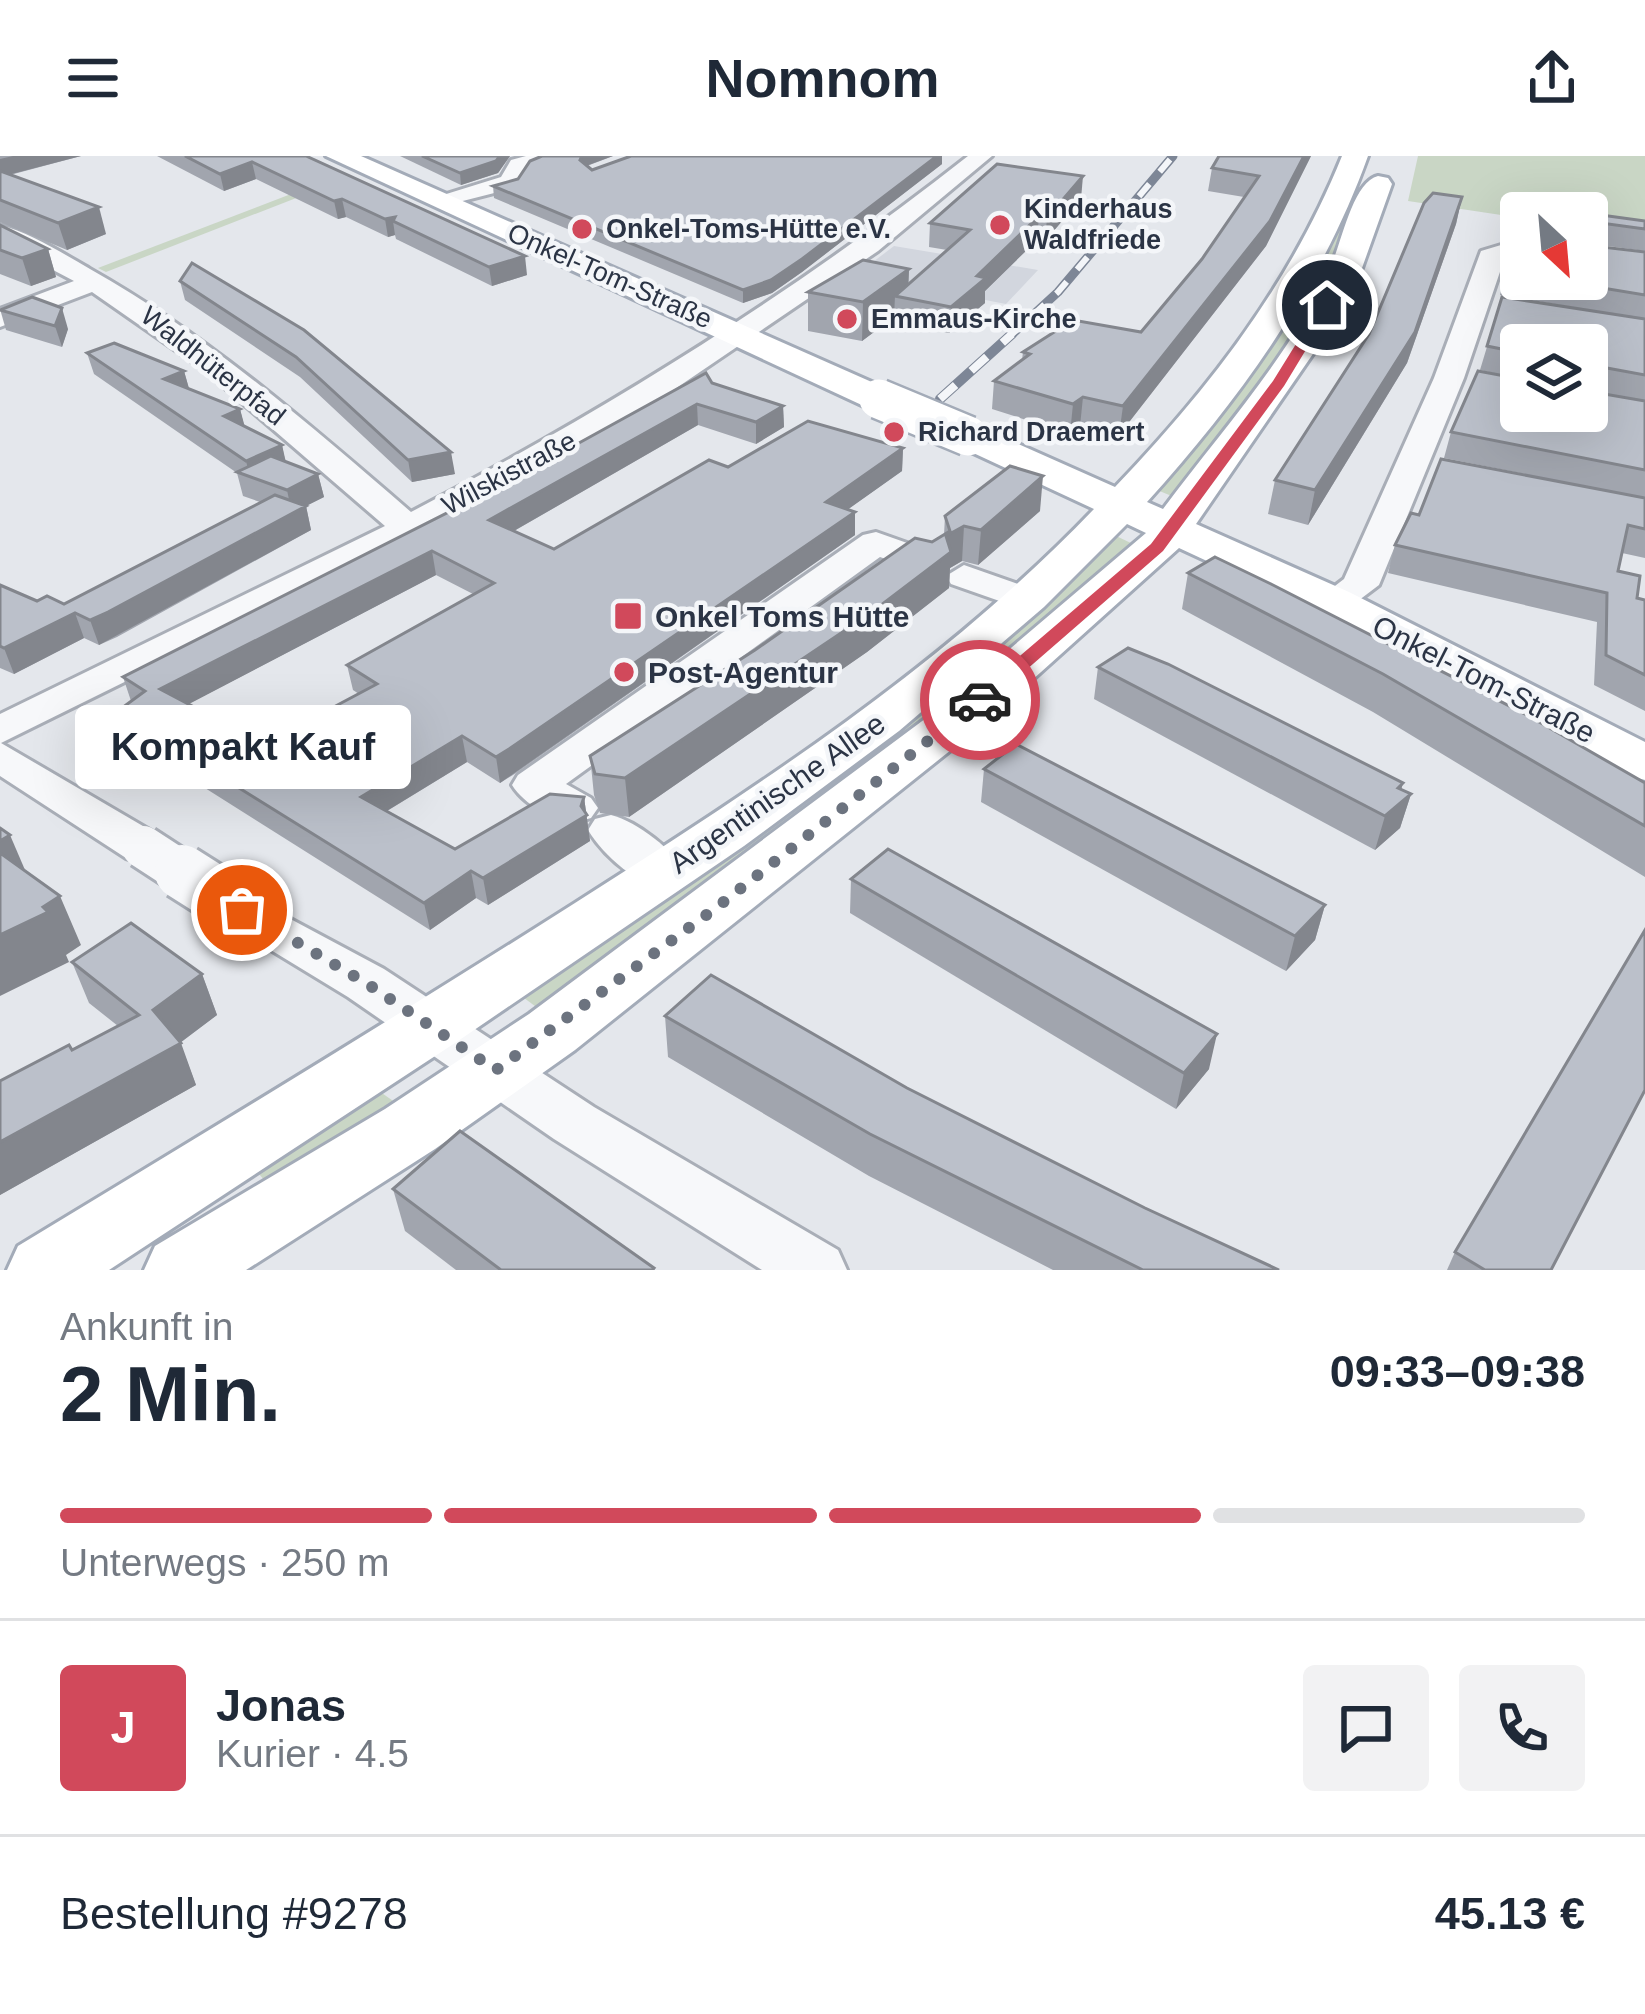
<!DOCTYPE html>
<html lang="de">
<head>
<meta charset="utf-8">
<style>
  :root { --surface:#fff; --page:#f2f2f3; --text:#1f2937; --muted:#747a83; --line:#e0e1e3; --accent:#d1495b }
  body { margin:0; font-family:Arial,sans-serif; background:var(--page); color:var(--text); height:100vh; display:flex; flex-direction:column; font-size:45px; white-space:nowrap }
  * { box-sizing:border-box; margin:0 }
  p { font-size:39px; color:var(--muted) }
  .icon { flex:none; width:66px; height:66px; fill:none; stroke:currentColor; stroke-width:2; stroke-linecap:round; stroke-linejoin:round }
  .map { position:relative; height:1114px; overflow:hidden }
  .sheet { display:flex; flex-direction:column; background:var(--surface); flex:1 }
  .sheet>* { flex:none }
  .needle { width:78px; rotate:154deg }
  .tools { position:absolute; left:1500px; top:36px; display:grid; gap:24px }
  .tools a { display:grid; place-items:center; width:108px; height:108px; border-radius:12px; background:var(--surface); box-shadow:0 12px 48px #0002; font-size:60px }
  .pin { position:absolute; display:grid; place-items:center; width:102px; height:102px; color:#fff; margin:-51px; border:6px solid #fff; border-radius:50%; box-shadow:0 3px 12px #0007 }
  .courier { position:absolute; display:grid; place-items:center; width:120px; height:120px; margin:-60px; border:9px solid #d1495b; border-radius:50%; background:#fff; color:#222; box-shadow:0 3px 15px #0007 }
  .bubble { position:absolute; height:84px; border-radius:12px; background:var(--surface); box-shadow:0 12px 48px #0002; font-size:39px; font-weight:700; line-height:84px; text-align:center }
  .headline em { font-style:normal; font-weight:700 }
  .headline div { display:flex; flex-direction:column-reverse }
  .headline { display:flex; align-items:center; justify-content:space-between; height:204px; padding:0 60px }
  h1 { font-size:78px; font-weight:700; line-height:90px }
  .bar { display:grid; grid-template-columns:repeat(4,1fr); gap:18px 12px; align-content:center; height:144px; padding:0 60px }
  .bar i { height:15px; border-radius:9px; background:var(--line) }
  .bar .on { background:var(--accent) }
  .bar p { grid-column:span 4 }
  .line { display:flex; align-items:center; gap:30px; padding:0 60px; border-top:3px solid var(--line) }
  .line div { flex:1 }
  .round { display:grid; place-items:center; flex:none; width:126px; height:126px; border-radius:12px; background:var(--page) }
  header { display:flex; justify-content:space-between; align-items:center; height:156px; padding:0 60px; background:var(--surface); font-size:54px; font-weight:700 }
  .map>svg:first-child { display:block }
  .built { fill:#d2d6de }
  .green { fill:#c9d6c5 }
  .lines { fill:none; stroke-linecap:round; stroke-linejoin:round }
  .minor-casing { stroke:#a9aeb7; stroke-width:6 }
  .major-casing { stroke:#a3abb8; stroke-width:6 }
  .minor { fill:#f7f8fa; fill-rule:evenodd }
  .major { fill:#fff; fill-rule:evenodd }
  .rail-far1-casing { stroke:#7d8696; stroke-width:9 }
  .rail-casing { stroke:#7d8696; stroke-width:10 }
  .rail-far1 { stroke:#f4f6f9; stroke-width:6; stroke-dasharray:16; stroke-linecap:butt }
  .rail { stroke:#f4f6f9; stroke-width:8; stroke-dasharray:21; stroke-linecap:butt }
  .minor-bridge-far1-casing { stroke:#a9aeb7; stroke-width:48; stroke-linecap:butt }
  .minor-bridge-casing { stroke:#a9aeb7; stroke-width:60; stroke-linecap:butt }
  .major-bridge-casing { stroke:#a3abb8; stroke-width:44; stroke-linecap:butt }
  .minor-bridge-far1 { stroke:#f7f8fa; stroke-width:42 }
  .minor-bridge { stroke:#f7f8fa; stroke-width:54 }
  .major-bridge { stroke:#fff; stroke-width:39 }
  .wall { fill:#a1a5ae; fill-rule:evenodd }
  .shaded-wall { fill:#83868d }
  .building { fill:#bbc0ca; stroke:#83868d; stroke-width:3; fill-rule:evenodd }
  .route { fill:#d1495b }
  .done { stroke:#6c737f; stroke-width:12; stroke-dasharray:0 21.6 }
  .poi-dot { fill:#d1495b; stroke:#f4f6f9; stroke-width:4.5 }
  .labels { text-anchor:middle; dominant-baseline:central; stroke-width:9; stroke-linejoin:round; paint-order:stroke }
  .far-poi-label { font-size:27px; font-weight:bold; fill:#2b3445; stroke:#f4f6f9; text-anchor:start }
  .far-street-label { font-size:27px; fill:#2b3445; stroke:#f4f6f9 }
  .poi-label { font-size:30px; font-weight:bold; fill:#2b3445; stroke:#f4f6f9; text-anchor:start }
  .street-label { font-size:30px; fill:#2b3445; stroke:#f4f6f9 }
</style>
</head>
<body>
<header><svg class="icon" aria-label="menu" viewBox="0 0 24 24"><path d="M4 6h16M4 12h16M4 18h16"/></svg>Nomnom<svg class="icon" aria-label="share" viewBox="0 0 24 24"><path d="M12 15V3M7 8l5-5 5 5M5 13v7h14v-7"/></svg></header>
<div class="map">
<svg width="1645" height="1114" viewBox="0 0 1645 1114">
  <rect width="100%" height="100%" fill="#e4e7ec"/>
  <!-- built -->
  <polygon class="built" points="894,90 1038,114 1006,148 856,119"/>
  <!-- green -->
  <g class="green">
    <polygon points="1418,0 1645,0 1645,80 1587,57 1521,57 1521,62 1408,45"/>
    <polygon points="343,18 350,21 106,116 98,112"/>
    <path d="M1351 40 1363 41 1301 171 1179 343 1157 334C1236 243 1303 151 1351 40Z"/>
    <polygon points="1112,378 1135,389 926,566 543,856 516,836"/>
    <polygon points="372,930 403,952 271,1032 252,1010"/>
  </g>
  <g class="lines">
    <defs>
      <g id="minor">
        <polygon points="526,0 560,0 528,13 518,31 439,51 427,44 501,21 511,4"/>
        <path d="M968 0H992L878 95 644 254 396 392 1 587 160 680 166 691 160 702 143 707 126 702 0 620V558L385 370 204 214 92 136 0 171V153L74 125 0 86V69C31 77 62 97 90 113 206 178 310 269 411 356 608 253 793 138 968 0Z"/>
        <polygon points="1521,83 1521,97 1505,101 1464,222 1379,429 1346,454 1320,454 1314,446 1344,423 1434,222 1481,95"/>
        <path d="M876 376 941 399 946 407 928 418 880 401 566 628 591 642 598 652 591 662C564 670 527 653 512 629L518 619 863 379Z"/>
        <polygon points="964,409 1038,435 1044,443 1025,454 951,428 946,420"/>
        <path d="M611 659C638 666 673 694 688 718L681 730C646 739 606 703 588 674L595 663Z"/>
        <polygon points="242,737 384,813 594,951 838,1094 847,1114 762,1114 554,983 348,841 225,766 217,754 225,742"/>
      </g>
      <g id="major">
        <polygon points="326,0 361,0 892,235 898,243 892,251 866,251"/>
        <path d="M1342 0H1368C1321 131 1240 243 1147 346L1163 353C1221 275 1293 197 1332 107 1342 85 1353 26 1378 20L1388 22 1392 28 1362 112 1328 176 1196 368 1349 436 1645 586V624L1626 619 1317 456 1179 392 981 570 575 894 435 993 246 1114H144L155 1090 385 953 529 858 945 548 1146 377 1127 368 1044 451 899 575 744 690 458 885 109 1114H7L18 1090C205 977 391 864 575 747 757 631 944 510 1094 353L954 288 949 280 954 272H982L1115 331C1209 233 1291 127 1342 0Z"/>
      </g>
    </defs>
    <!-- minor casing -->
    <use href="#minor" class="minor-casing"/>
    <!-- major casing -->
    <use href="#major" class="major-casing"/>
    <!-- minor -->
    <use href="#minor" class="minor"/>
    <!-- major -->
    <use href="#major" class="major"/>
    <defs>
      <polyline id="rail-far1" points="1009,181 1058,136 1173,0"/>
      <polyline id="rail" points="940,243 1012,178"/>
    </defs>
    <!-- rail-far1 casing -->
    <use href="#rail-far1" class="rail-far1-casing"/>
    <!-- rail casing -->
    <use href="#rail" class="rail-casing"/>
    <!-- rail-far1 -->
    <use href="#rail-far1" class="rail-far1"/>
    <!-- rail -->
    <use href="#rail" class="rail"/>
    <defs>
      <polyline id="minor-bridge-far1" points="143,691 186,719"/>
      <polyline id="minor-bridge" points="182,716 242,754"/>
      <polyline id="major-bridge" points="879,243 968,280"/>
    </defs>
    <!-- minor-bridge-far1 casing -->
    <use href="#minor-bridge-far1" class="minor-bridge-far1-casing"/>
    <!-- minor-bridge casing -->
    <use href="#minor-bridge" class="minor-bridge-casing"/>
    <!-- major-bridge casing -->
    <use href="#major-bridge" class="major-bridge-casing"/>
    <!-- minor-bridge-far1 -->
    <use href="#minor-bridge-far1" class="minor-bridge-far1"/>
    <!-- minor-bridge -->
    <use href="#minor-bridge" class="minor-bridge"/>
    <!-- major-bridge -->
    <use href="#major-bridge" class="major-bridge"/>
  </g>
  <!-- wall -->
  <g class="wall">
    <polygon points="0,0 81,0 10,19 106,78 67,94 0,66"/>
    <polygon points="157,0 306,0 527,119 492,130 396,83 395,79 388,81 346,61 338,63 256,23 224,35"/>
    <polygon points="400,0 510,0 498,17 461,29"/>
    <polygon points="542,0 613,0 587,10 592,14 631,0 942,0 942,8 802,116 772,137 743,147 494,42 493,30 518,23"/>
    <polygon points="1311,0 1266,90 1119,279 1080,270 1070,278 992,253 994,225 1022,204 1023,196 1141,176 1202,103 1244,41 1208,35 1212,12"/>
    <polygon points="1462,41 1456,68 1407,207 1308,369 1268,358 1275,324"/>
    <polygon points="1081,43 1045,85 1037,84 985,135 985,147 949,177 894,166 894,161 862,185 808,175 808,136 909,113 908,128 947,94 929,91 930,67"/>
    <polygon points="1587,57 1645,65 1645,95 1593,88 1593,90 1645,96 1645,163 1500,139 1515,83 1521,80 1519,79 1521,70 1521,123 1587,123"/>
    <polygon points="0,69 48,93 56,121 31,130 0,118"/>
    <polygon points="180,125 304,174 455,318 412,326 300,221 185,144"/>
    <path d="M1502 141 1645 163V342L1444 302 1451 276 1515 222 1480 214ZM1521 189 1587 255H1521Z"/>
    <polygon points="0,153 68,173 62,191 6,174"/>
    <polygon points="87,197 184,215 189,233 240,253 244,270 282,289 285,305 318,318 324,341 306,350 311,374 117,481 99,489 84,482 14,518 0,512 0,429 37,445 64,448 260,346 243,340 237,317 94,218"/>
    <path d="M712 227 783 250 784 271 756 288 698 269 514 375 554 393 728 311 903 292 902 315 848 353 855 379 513 619 500 627 467 606 387 655 455 693 584 641 590 685 488 749 476 742 430 774 186 620 180 624 145 603 142 593 124 583 115 557 131 545 123 521ZM436 419 473 438 347 509 353 534 359 538 264 588 188 548Z"/>
    <polygon points="1645,342 1645,402 1622,397 1618,415 1637,442 1645,444 1645,555 1594,529 1597,466 1388,417 1395,389 1419,359"/>
    <polygon points="1040,355 978,409 962,405 950,412 949,432 867,496 629,661 600,657 594,639 590,600 944,379 945,360"/>
    <polygon points="1188,417 1645,627 1645,721 1373,556 1182,453"/>
    <polygon points="1098,511 1411,638 1400,672 1375,694 1094,543"/>
    <polygon points="984,613 1325,749 1315,784 1286,815 981,646"/>
    <polygon points="851,723 1209,913 1176,953 850,757"/>
    <polygon points="72,806 202,818 217,859 180,887 196,929 0,1039 0,925 72,894 118,870 89,847"/>
    <polygon points="665,860 907,932 1145,1052 1279,1114 1053,1114 869,1020 668,901"/>
    <polygon points="393,1033 654,1112 655,1114 456,1114 405,1075"/>
    <polygon points="1455,1096 1552,1114 1447,1114"/>
  </g>
  <!-- shaded-wall -->
  <g class="shaded-wall">
    <polygon points="13,0 81,0 0,21 0,3"/>
    <polygon points="500,0 510,0 498,17 461,29 460,17"/>
    <polygon points="582,0 613,0 583,11 580,4"/>
    <polygon points="937,0 942,0 942,8 802,116 772,137 743,147 743,134"/>
    <polygon points="1304,0 1311,0 1266,90 1119,279 1123,250"/>
    <polygon points="252,6 256,23 224,35 220,18"/>
    <polygon points="1083,20 1081,43 1045,85 1047,62"/>
    <polygon points="1462,41 1456,68 1407,207 1308,369 1315,334"/>
    <polygon points="342,43 346,61 338,63 334,45"/>
    <polygon points="99,51 106,78 67,94 58,67"/>
    <polygon points="1039,60 1037,84 985,135 985,147 949,177 951,151 977,120"/>
    <polygon points="395,61 393,65 395,79 388,81 385,63"/>
    <polygon points="48,93 56,121 31,130 22,102"/>
    <polygon points="525,100 527,119 492,130 489,111"/>
    <polygon points="909,113 908,142 895,140 894,161 862,185 863,146"/>
    <polygon points="62,152 68,173 62,191 55,170"/>
    <polygon points="184,215 190,236 164,223"/>
    <polygon points="1083,241 1080,270 1070,278 1073,248"/>
    <polygon points="697,248 698,269 493,387 489,364"/>
    <polygon points="783,250 784,271 756,288 756,266"/>
    <polygon points="240,253 246,275 224,260"/>
    <polygon points="282,289 287,311 250,321 246,305"/>
    <polygon points="903,292 902,315 826,369 826,346"/>
    <polygon points="451,296 455,318 412,326 408,304"/>
    <polygon points="318,318 324,341 306,350 311,374 99,489 90,464 292,358 287,334"/>
    <polygon points="1043,320 1040,355 978,409 981,374"/>
    <polygon points="855,356 855,379 500,627 496,601"/>
    <polygon points="964,370 962,405 950,412 949,432 867,496 629,661 625,622 946,380"/>
    <polygon points="432,395 436,419 168,559 160,533"/>
    <polygon points="75,457 84,482 14,518 4,492"/>
    <polygon points="462,580 467,606 367,667 361,641"/>
    <polygon points="178,594 186,620 180,624 172,598"/>
    <polygon points="1403,627 1397,650 1411,638 1400,672 1375,694 1385,660 1398,632"/>
    <polygon points="584,641 590,685 488,749 483,722 581,650"/>
    <polygon points="10,679 31,728 0,712 0,685"/>
    <polygon points="471,715 476,742 430,774 424,747"/>
    <polygon points="60,740 81,789 66,799 69,806 0,840 0,779"/>
    <polygon points="1325,749 1315,784 1286,815 1295,780"/>
    <polygon points="202,818 217,859 177,889 181,887 196,929 0,1039 0,986 153,854"/>
    <polygon points="1217,878 1209,913 1176,953 1184,917"/>
  </g>
  <!-- building -->
  <g class="building">
    <polygon points="185,0 306,0 525,100 489,111 393,65 395,61 385,63 342,43 334,45 252,6 220,18"/>
    <polygon points="422,0 500,0 496,5 460,17"/>
    <polygon points="542,0 582,0 580,4 592,14 631,0 937,0 802,103 771,124 743,134 493,30 518,23 530,5"/>
    <polygon points="1219,0 1304,0 1270,65 1123,250 1083,241 1073,248 994,225 1030,198 1023,196 1073,164 1141,176 1202,103 1259,20 1212,12"/>
    <polygon points="997,8 1083,20 1047,62 1039,60 977,120 986,122 951,151 895,140 970,74 930,67"/>
    <polygon points="0,15 99,51 58,67 0,44"/>
    <polygon points="1433,37 1462,41 1415,176 1315,334 1275,324 1369,178 1424,47"/>
    <polygon points="1528,49 1645,65 1645,73 1594,66 1589,70 1593,90 1645,96 1645,139 1548,123 1587,123 1587,57 1525,57"/>
    <polygon points="0,69 48,93 22,102 0,94"/>
    <polygon points="1521,80 1521,119 1507,116 1515,83"/>
    <polygon points="863,104 909,113 863,146 808,136"/>
    <polygon points="192,107 304,174 451,296 408,304 296,201 180,125"/>
    <polygon points="32,141 62,152 55,170 0,154"/>
    <polygon points="1502,141 1645,163 1645,219 1596,210 1591,225 1587,227 1587,189 1521,189 1521,197 1487,190"/>
    <polygon points="114,187 184,215 164,223 240,253 224,260 282,289 246,305 87,197"/>
    <polygon points="1478,215 1521,223 1521,255 1587,255 1587,235 1645,245 1645,314 1451,276"/>
    <path d="M706 217 712 227 783 250 756 266 697 248 489 364 554 393 709 304 728 311 808 265 903 292 826 346 855 356 509 593 496 601 462 580 361 641 455 693 550 638 584 641 581 650 587 659 483 722 471 715 424 747 178 594 172 598 136 577 143 573 115 557 145 535 123 521 510 325ZM432 395 494 427 347 509 377 528 264 588 160 533Z"/>
    <polygon points="271,300 318,318 287,334 237,316"/>
    <polygon points="1441,303 1645,342 1645,373 1628,369 1618,415 1640,420 1637,442 1645,444 1645,519 1606,499 1607,437 1395,389 1411,357 1419,359"/>
    <polygon points="1010,310 1043,320 981,374 964,370 946,380 951,396 868,459 625,622 595,618 590,600 755,494 915,382 932,386 950,375 945,360"/>
    <polygon points="275,339 306,350 108,456 90,464 75,457 4,492 0,490 0,429 37,445 47,440 64,448"/>
    <polygon points="1215,401 1271,428 1527,559 1645,627 1645,670 1383,518 1188,417"/>
    <polygon points="1128,492 1168,508 1403,627 1398,632 1411,638 1385,660 1098,511"/>
    <polygon points="1016,588 1325,749 1295,780 984,613"/>
    <polygon points="0,672 10,679 0,685"/>
    <polygon points="888,693 1217,878 1184,917 851,723"/>
    <polygon points="0,697 60,740 43,751 48,756 0,779"/>
    <polygon points="131,767 202,818 153,854 181,887 0,986 0,925 69,889 72,894 139,859 72,806"/>
    <polygon points="1645,774 1645,934 1551,1114 1485,1114 1455,1096"/>
    <polygon points="711,819 907,932 1145,1052 1279,1114 1143,1114 870,978 665,860"/>
    <polygon points="460,975 654,1112 652,1114 501,1114 393,1033"/>
  </g>
  <!-- route -->
  <polygon class="route" points="1322,146 1333,149 1284,230 1163,395 987,548 973,548 973,540 1151,388 1273,225"/>
  <g class="lines">
    <!-- done -->
    <polyline class="done" points="242,754 366,827 496,914 717,751 980,544"/>
  </g>
  <!-- markers -->
  <g class="poi-dot">
    <circle cx="1000" cy="69" r="12"/>
    <circle cx="582" cy="73" r="12"/>
    <circle cx="847" cy="163" r="12"/>
    <circle cx="894" cy="276" r="12"/>
    <rect x="613" y="445" width="30" height="30" rx="6"/>
    <circle cx="624" cy="516" r="12"/>
  </g>
  <g class="labels">
    <!-- far-poi labels -->
    <g class="far-poi-label">
      <text x="1024" y="53">Kinderhaus<tspan x="1024" dy="31">Waldfriede</tspan></text>
      <text x="606" y="73">Onkel-Toms-Hütte e.V.</text>
      <text x="871" y="163">Emmaus-Kirche</text>
      <text x="918" y="276">Richard Draemert</text>
    </g>
    <!-- far-street labels -->
    <g class="far-street-label">
      <text transform="translate(610 120) rotate(24)">Onkel-Tom-Straße</text>
      <text transform="translate(213 210) rotate(38)">Waldhüterpfad</text>
      <text transform="translate(509 317) rotate(-28)">Wilskistraße</text>
    </g>
    <!-- poi labels -->
    <g class="poi-label">
      <text x="655" y="460">Onkel Toms Hütte</text>
      <text x="648" y="516">Post-Agentur</text>
    </g>
    <!-- street labels -->
    <g class="street-label">
      <text transform="translate(1484 523) rotate(27)">Onkel-Tom-Straße</text>
      <text transform="translate(777 637) rotate(-35)">Argentinische Allee</text>
    </g>
  </g>
</svg>
<div class="tools">
<a><svg class="needle" viewBox="-14 -14 28 28"><path d="M0-13l5 13h-10z" fill="#e53935"/><path d="M0 13l5-13h-10z" fill="#747a83"/></svg></a>
<a><svg class="icon" aria-label="layers" viewBox="0 0 24 24"><path d="M12 4l9 5-9 5-9-5zM3 14l9 5 9-5"/></svg></a>
</div>
<div class="pin" style="left:242px;top:754px;background:#ea580c"><svg class="icon" aria-label="bag" viewBox="0 0 24 24"><path d="M5 8h14l-1 12H6zM9 8a3 3 0 0 1 6 0"/></svg></div>
<div class="pin" style="left:1327px;top:149px;background:#1f2937"><svg class="icon" aria-label="home" viewBox="0 0 24 24"><path d="M3 11l9-7 9 7M6 9v11h12V9"/></svg></div>
<div class="courier" style="left:980px;top:544px"><svg class="icon" aria-label="car" viewBox="0 0 24 24"><path d="M5 17H2v-5l4-1 3-4h7l3 4 3 1v5h-3M9 17h6M6 11h13"/><circle cx="7" cy="17" r="2"/><circle cx="17" cy="17" r="2"/></svg></div>
<div class="bubble" style="left:75px;top:549px;width:336px">Kompakt Kauf</div>
</div>
<section class="sheet">
<div class="headline"><div><h1>2 Min.</h1><p>Ankunft in</p></div><em>09:33–09:38</em></div>
<div class="bar"><i class="on"></i><i class="on"></i><i class="on"></i><i></i><p>Unterwegs · 250 m</p></div>
<div class="line" style="height:216px"><b class="round" style="background:var(--accent);color:#fff">J</b><div><b>Jonas</b><p>Kurier · 4.5</p></div><a class="round"><svg class="icon" aria-label="chat" viewBox="0 0 24 24"><path d="M4 5h16v11H9l-5 4z"/></svg></a><a class="round"><svg class="icon" aria-label="phone" viewBox="0 0 24 24"><path d="M5 4h4l2 5-3 2q2 4 5 5l2-3 5 2v4C11 20 4 13 5 4z"/></svg></a></div>
<div class="line" style="height:156px"><div>Bestellung #9278</div><b>45.13 €</b></div>
</section>
</body>
</html>
